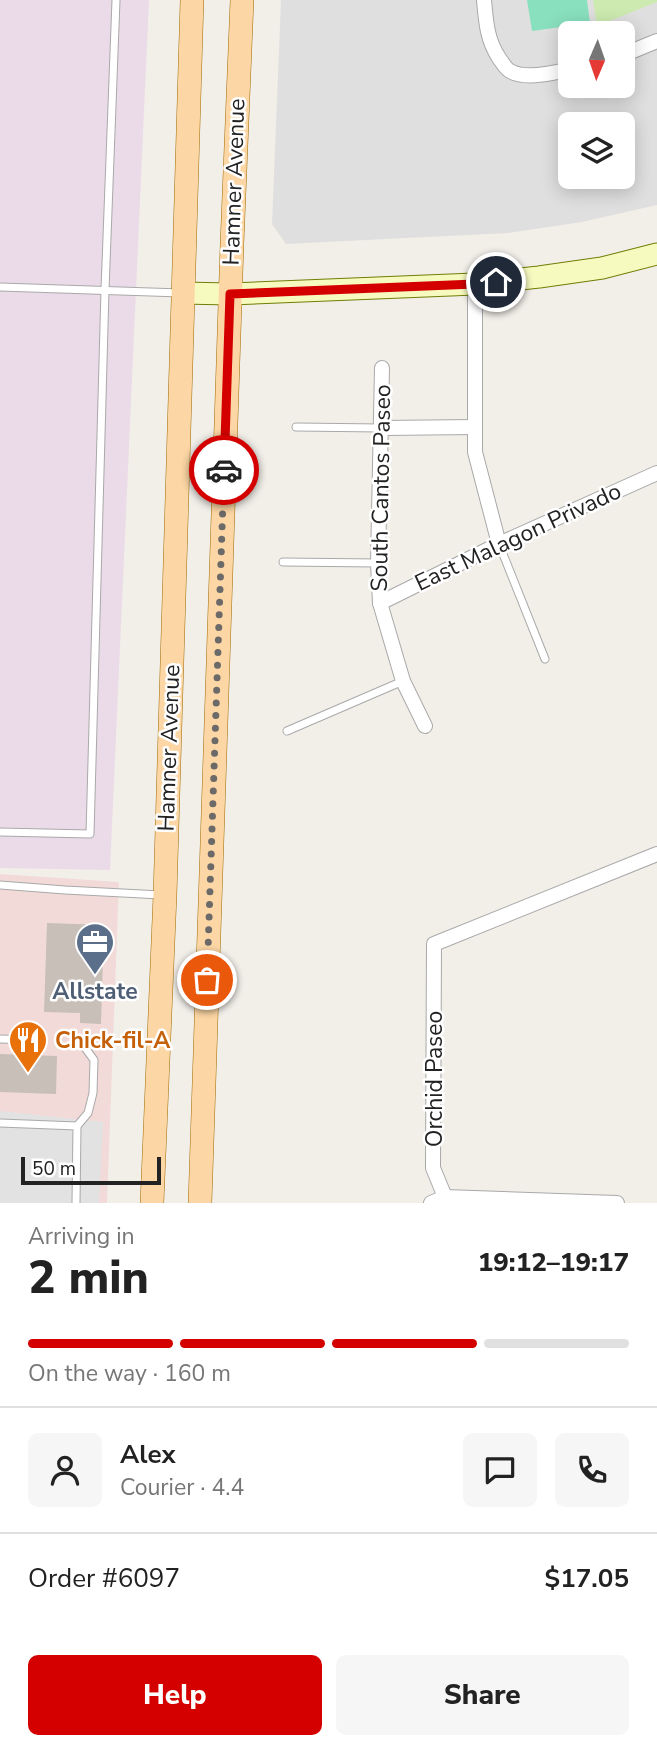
<!DOCTYPE html>
<html lang="en">
<head>
<meta charset="utf-8">
<style>
  :root { --surface:#fff; --page:#f6f6f6; --text:#222; --muted:#767676; --line:#e0e0e0; --accent:#d40000 }
  body { margin:0; font-family:"Nunito Sans",sans-serif; background:var(--page); color:var(--text); height:100vh; display:flex; flex-direction:column; font-size:26px; white-space:nowrap }
  * { box-sizing:border-box; margin:0 }
  p { font-size:23px; color:var(--muted) }
  .icon { flex:none; width:38px; height:38px; fill:none; stroke:currentColor; stroke-width:2; stroke-linecap:round; stroke-linejoin:round }
  .map { position:relative; height:1203px; overflow:hidden }
  .panel { display:flex; flex-direction:column; background:var(--surface); flex:1 }
  .panel>* { flex:none }
  .needle { width:46px; rotate:182deg }
  .controls { position:absolute; left:558px; top:21px; display:grid; gap:14px }
  .controls a { display:grid; place-items:center; width:77px; height:77px; border-radius:10px; background:var(--surface); box-shadow:0 4px 18px #0003; font-size:35px }
  .scale { position:absolute; left:21px; bottom:18px; width:140px; box-sizing:border-box; padding-left:7px; border:4px solid #222; border-top:0; font-size:19px; line-height:24px; white-space:nowrap; color:#222; -webkit-text-stroke:5px #fff; paint-order:stroke }
  .pin { position:absolute; display:grid; place-items:center; width:60px; height:60px; color:#fff; margin:-30px; border:4px solid #fff; border-radius:50%; box-shadow:0 2px 7px #0007 }
  .courier { position:absolute; display:grid; place-items:center; width:70px; height:70px; margin:-35px; border:5px solid #d40000; border-radius:50%; background:#fff; color:#222; box-shadow:0 2px 9px #0007 }
  .summary em { font-style:normal; font-weight:800 }
  .summary div { display:flex; flex-direction:column-reverse }
  .summary { display:flex; align-items:center; justify-content:space-between; height:119px; padding:0 28px }
  h1 { font-size:46px; font-weight:800; line-height:52px }
  .bar { display:grid; grid-template-columns:repeat(4,1fr); gap:10px 7px; align-content:center; height:84px; padding:0 28px }
  .bar i { height:9px; border-radius:5px; background:var(--line) }
  .bar .selected { background:var(--accent) }
  .bar p { grid-column:span 4 }
  .line { display:flex; align-items:center; gap:18px; padding:0 28px; border-top:2px solid var(--line) }
  .line div { flex:1 }
  .round { display:grid; place-items:center; flex:none; width:74px; height:74px; border-radius:10px; background:var(--page) }
  .cta { display:flex; gap:14px; margin-top:auto; padding:14px 28px }
  .cta a { flex:1; height:80px; border-radius:10px; background:var(--accent); color:#fff; font-size:28px; font-weight:800; line-height:80px; text-align:center }
  .cta a+a { background:var(--page); color:var(--text) }
  .map>svg:first-child { display:block }
  .residential { fill:#e0dfdf; fill-rule:evenodd }
  .commercial { fill:#f2dad9 }
  .industrial { fill:#ebdbe8 }
  .grass { fill:#cdebb0 }
  .pitch { fill:#88e0be }
  .parking { fill:#e2e2e2 }
  .building { fill:#c7bfb8 }
  .lines { fill:none; stroke-linecap:round; stroke-linejoin:round }
  .lane-casing { stroke:#a9a9a9; stroke-width:9 }
  .street-casing { stroke:#a9a9a9; stroke-width:16 }
  .secondary-casing { stroke:#707d05; stroke-width:23 }
  .primary-casing { stroke:#a06b00; stroke-width:24 }
  .lane { stroke:#fff; stroke-width:7 }
  .street { stroke:#fff; stroke-width:14 }
  .secondary { stroke:#f7fabf; stroke-width:21 }
  .primary { stroke:#fcd6a4; stroke-width:23 }
  .done { stroke:#6b6a68; stroke-width:7; stroke-dasharray:0 12.6 }
  .route { stroke:#d40000; stroke-width:9 }
  .labels { text-anchor:middle; dominant-baseline:central; stroke-width:5; stroke-linejoin:round; paint-order:stroke }
  .street-label { font-size:23px; fill:#222; stroke:#fff }
  .service-label { font-size:23px; font-weight:bold; fill:#4e5e75; stroke:#fff }
  .food-label { font-size:23px; font-weight:bold; fill:#c56008; stroke:#fff; text-anchor:start }
</style>
</head>
<body>
<div class="map">
<svg width="657" height="1203" viewBox="0 0 657 1203">
  <rect width="100%" height="100%" fill="#f2efe9"/>
  <!-- residential -->
  <path class="residential" d="M281 0H657V205L582 222 508 233 286 244 272 224ZM570 33H623V86H570ZM570 124H623V177H570Z"/>
  <!-- commercial -->
  <polygon class="commercial" points="0,874 119,882 107,1203 0,1203"/>
  <!-- industrial -->
  <polygon class="industrial" points="0,0 149,0 110,870 0,868"/>
  <!-- grass -->
  <polygon class="grass" points="593,0 657,0 657,2 597,26"/>
  <!-- pitch -->
  <polygon class="pitch" points="527,0 587,0 590,23 532,31"/>
  <!-- parking -->
  <polygon class="parking" points="0,1111 103,1122 99,1203 0,1203"/>
  <!-- building -->
  <g class="building">
    <polygon points="47,923 104,925 101,1024 80,1023 80,1013 44,1012"/>
    <polygon points="0,1054 57,1056 56,1094 0,1092"/>
  </g>
  <g class="lines">
    <defs>
      <g id="lane">
        <polyline points="0,287 181,293"/>
        <polyline points="296,427 381,428"/>
        <polyline points="499,544 545,659"/>
        <polyline points="283,562 378,563"/>
        <polyline points="287,731 403,681"/>
        <polyline points="0,832 90,834 105,290 116,0"/>
        <polyline points="0,885 65,890 161,895"/>
        <polyline points="0,1039 33,1040"/>
        <polyline points="76,1042 83,1045 94,1060 93,1093 88,1113 77,1126"/>
        <polyline points="0,1123 77,1126 76,1203"/>
      </g>
      <g id="street">
        <path d="M484 0C486 22 487 40 499 58 502 62 506 69 510 71 525 80 554 73 570 69"/>
        <polyline points="623,55 657,41"/>
        <polyline points="475,284 475,452 499,544"/>
        <polyline points="382,368 378,563 380,603 403,681 425,726"/>
        <polyline points="382,428 475,427"/>
        <polyline points="380,603 499,544 657,473"/>
        <polyline points="445,1197 433,1168 434,944 657,854"/>
        <polyline points="431,1203 445,1197 617,1203"/>
      </g>
      <polyline id="secondary" points="182,293 230,294 475,284 539,277 602,268 657,254"/>
      <g id="primary">
        <polyline points="152,1203 165,895 192,0"/>
        <polyline points="200,1203 232,244 242,0"/>
      </g>
    </defs>
    <!-- lane casing -->
    <use href="#lane" class="lane-casing"/>
    <!-- street casing -->
    <use href="#street" class="street-casing"/>
    <!-- secondary casing -->
    <use href="#secondary" class="secondary-casing"/>
    <!-- primary casing -->
    <use href="#primary" class="primary-casing"/>
    <!-- lane -->
    <use href="#lane" class="lane"/>
    <!-- street -->
    <use href="#street" class="street"/>
    <!-- secondary -->
    <use href="#secondary" class="secondary"/>
    <!-- primary -->
    <use href="#primary" class="primary"/>
  </g>
  <g class="lines">
    <!-- done -->
    <polyline class="done" points="207,980 224,470"/>
    <!-- route -->
    <polyline class="route" points="224,470 230,294 475,284 496,282"/>
  </g>
  <!-- icons -->
  <defs>
    <symbol id="office-pin" viewBox="-11 -11 22 30"><path d="M0 17L-7.5 6A9.5 9.5 0 1 1 7.5 6Z" fill="#5c6f8a" stroke="#fff"/><path d="M-6-3h4V-5.5h4V-3h4V5H-6ZM-1-4.5V-3h2v-1.5ZM-6 0V1H6V0Z" fill="#fff"/></symbol>
    <symbol id="restaurant-pin" viewBox="-11 -11 22 30"><path d="M0 17L-7.5 6A9.5 9.5 0 1 1 7.5 6Z" fill="#e8710a" stroke="#fff"/><path d="M-5-6h1v4h1v-4h1v4h1v-4h1v5L-1.5 .5V6h-2V.5L-5-1ZM5-6V6H3V1.5H1.5Q1.5-4 5-6Z" fill="#fff"/></symbol>
  </defs>
  <g fill-rule="evenodd">
    <use href="#office-pin" x="73" y="920" width="44" height="60"/>
    <use href="#restaurant-pin" x="6" y="1018" width="44" height="60"/>
  </g>
  <g class="labels">
    <!-- street labels -->
    <g class="street-label">
      <text transform="translate(234 182) rotate(-88)">Hamner Avenue</text>
      <text transform="translate(381 488) rotate(-89)">South Cantos Paseo</text>
      <text transform="translate(518 537) rotate(-25)">East Malagon Privado</text>
      <text transform="translate(169 748) rotate(-88)">Hamner Avenue</text>
      <text transform="translate(434 1079) rotate(-90)">Orchid Paseo</text>
    </g>
    <!-- service labels -->
    <g class="service-label">
      <text x="95" y="991">Allstate</text>
    </g>
    <!-- food labels -->
    <g class="food-label">
      <text x="55" y="1040">Chick-fil-A</text>
    </g>
  </g>
</svg>
<div class="controls">
<a><svg class="needle" viewBox="-14 -14 28 28"><path d="M0-13l5 13h-10z" fill="#e53935"/><path d="M0 13l5-13h-10z" fill="#767676"/></svg></a>
<a><svg class="icon" aria-label="layers" viewBox="0 0 24 24"><path d="M12 4l9 5-9 5-9-5zM3 14l9 5 9-5"/></svg></a>
</div>
<div class="scale">50 m</div>
<div class="pin" style="left:207px;top:980px;background:#ea580c"><svg class="icon" aria-label="bag" viewBox="0 0 24 24"><path d="M5 8h14l-1 12H6zM9 8a3 3 0 0 1 6 0"/></svg></div>
<div class="pin" style="left:496px;top:282px;background:#1f2937"><svg class="icon" aria-label="home" viewBox="0 0 24 24"><path d="M3 11l9-7 9 7M6 9v11h12V9"/></svg></div>
<div class="courier" style="left:224px;top:470px"><svg class="icon" aria-label="car" viewBox="0 0 24 24"><path d="M5 17H2v-5l4-1 3-4h7l3 4 3 1v5h-3M9 17h6M6 11h13"/><circle cx="7" cy="17" r="2"/><circle cx="17" cy="17" r="2"/></svg></div>
</div>
<section class="panel">
<div class="summary"><div><h1>2 min</h1><p>Arriving in</p></div><em>19:12–19:17</em></div>
<div class="bar"><i class="selected"></i><i class="selected"></i><i class="selected"></i><i></i><p>On the way · 160 m</p></div>
<div class="line" style="height:126px"><a class="round"><svg class="icon" aria-label="person" viewBox="0 0 24 24"><circle cx="12" cy="8" r="4"/><path d="M4 21q1-7 8-7t8 7"/></svg></a><div><b>Alex</b><p>Courier · 4.4</p></div><a class="round"><svg class="icon" aria-label="chat" viewBox="0 0 24 24"><path d="M4 5h16v11H9l-5 4z"/></svg></a><a class="round"><svg class="icon" aria-label="phone" viewBox="0 0 24 24"><path d="M5 4h4l2 5-3 2q2 4 5 5l2-3 5 2v4C11 20 4 13 5 4z"/></svg></a></div>
<div class="line" style="height:91px"><div>Order #6097</div><b>$17.05</b></div>
<div class="cta"><a>Help</a><a>Share</a></div>
</section>
</body>
</html>
